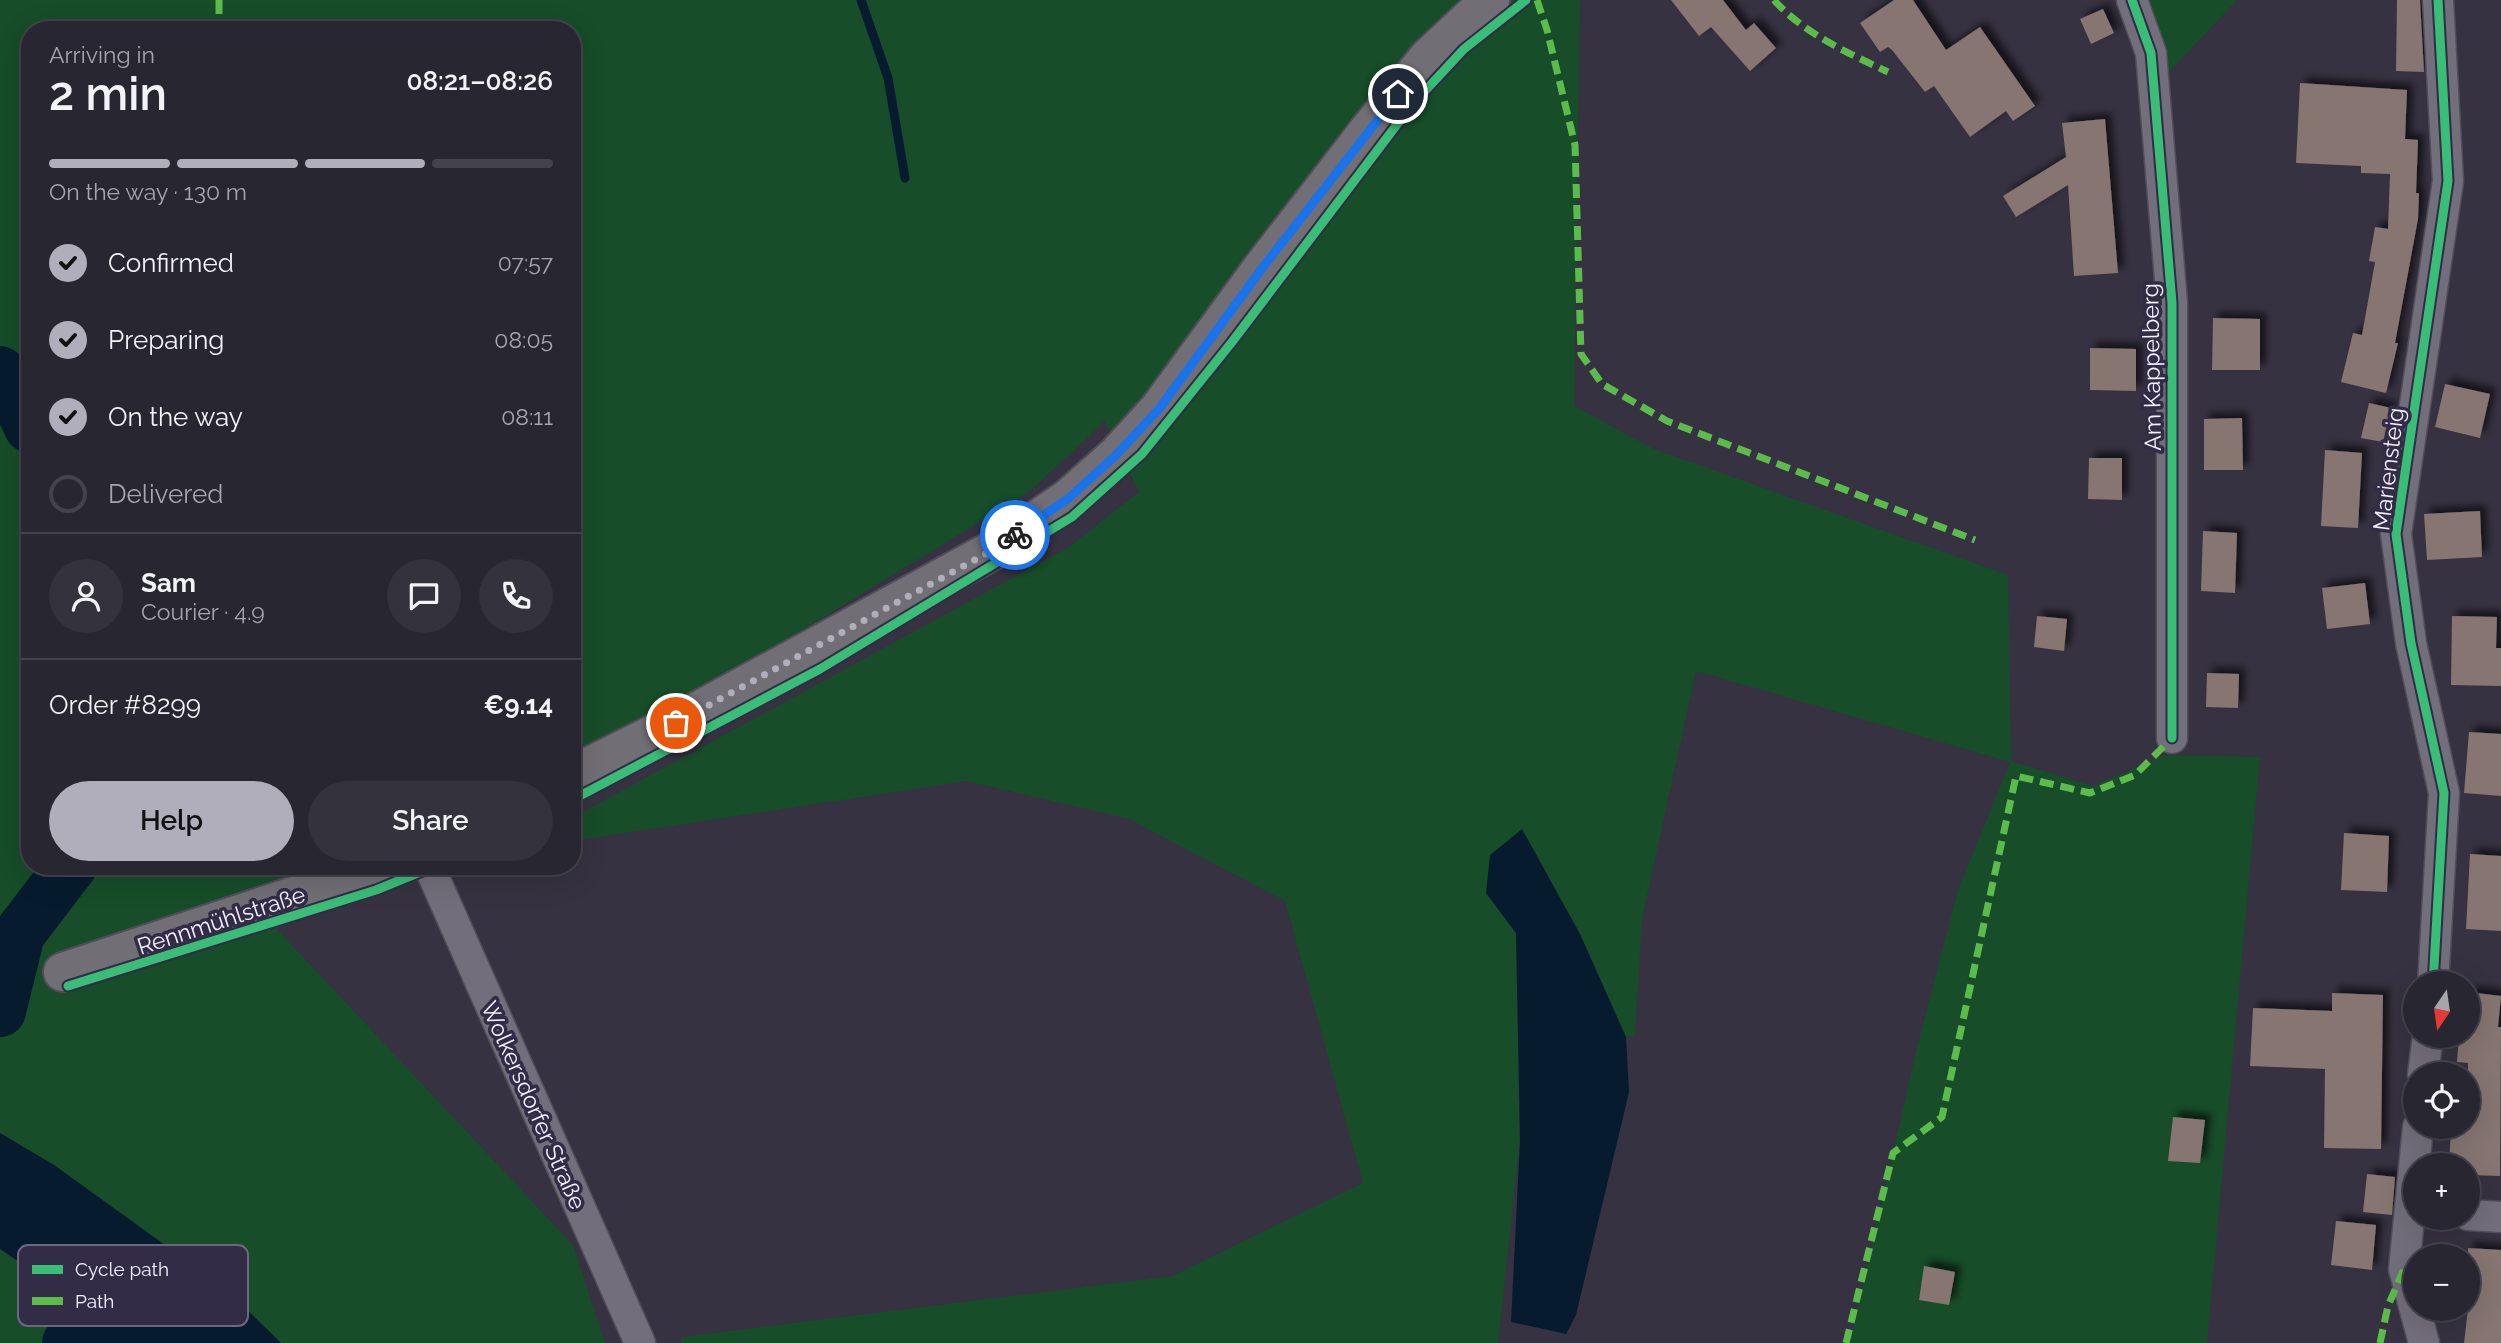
<!DOCTYPE html>
<html lang="en">
<head>
<meta charset="utf-8">
<style>
  :root { --surface:#282631; --page:#34323d; --text:#f1f3f6; --muted:#a5a5ab; --line:#44434d; --accent:#b1aebc }
  body { margin:0; font-family:Raleway,sans-serif; background:var(--page); color:var(--text); height:100vh; display:flex; flex-direction:column; font-size:26px; white-space:nowrap }
  * { box-sizing:border-box; margin:0 }
  p { font-size:23px; color:var(--muted) }
  .icon { flex:none; width:38px; height:38px; fill:none; stroke:currentColor; stroke-width:2; stroke-linecap:round; stroke-linejoin:round }
  .map { position:relative; flex:1; overflow:hidden }
  .side { position:absolute; left:21px; top:21px; width:560px; height:854px; display:flex; flex-direction:column; background:var(--surface); border-radius:28px; box-shadow:0 7px 28px #0002,0 0 0 2px var(--line) }
  .side>* { flex:none }
  .needle { width:46px; rotate:193deg }
  .controls { position:absolute; left:2403px; top:971px; display:grid; gap:14px }
  .controls a { display:grid; place-items:center; width:77px; height:77px; border-radius:50%; background:var(--surface); box-shadow:0 7px 28px #0002,0 0 0 2px var(--line); font-size:35px }
  .pin { position:absolute; display:grid; place-items:center; width:60px; height:60px; color:#fff; margin:-30px; border:4px solid #fff; border-radius:50%; box-shadow:0 2px 7px #0007 }
  .courier { position:absolute; display:grid; place-items:center; width:70px; height:70px; margin:-35px; border:5px solid #1a73e8; border-radius:50%; background:#fff; color:#222; box-shadow:0 2px 9px #0007 }
  .headline em { font-style:normal; font-weight:600 }
  .headline div { display:flex; flex-direction:column-reverse }
  .headline { display:flex; align-items:center; justify-content:space-between; height:119px; padding:0 28px }
  h1 { font-size:46px; font-weight:600; line-height:52px }
  .bar { display:grid; grid-template-columns:repeat(4,1fr); gap:10px 7px; align-content:center; height:84px; padding:0 28px }
  .bar i { height:9px; border-radius:5px; background:var(--line) }
  .bar .selected { background:var(--accent) }
  .bar p { grid-column:span 4 }
  .line { display:flex; align-items:center; gap:18px; padding:0 28px; border-top:2px solid var(--line) }
  .line div { flex:1 }
  .round { display:grid; place-items:center; flex:none; width:74px; height:74px; border-radius:37px; background:var(--page) }
  ol { padding:0 28px; list-style:none }
  li { display:flex; align-items:center; gap:21px; height:77px }
  li p { margin-inline-start:auto }
  li .icon { padding:7px; border-radius:50%; background:var(--accent); color:#111; stroke-width:4 }
  li:last-child { color:var(--muted) }
  li i { width:38px; height:38px; border:4px solid var(--line); border-radius:50% }
  .cta { display:flex; gap:14px; margin-top:auto; padding:14px 28px }
  .cta a { flex:1; height:80px; border-radius:42px; background:var(--accent); color:#111; font-size:28px; font-weight:600; line-height:80px; text-align:center }
  .cta a+a { background:var(--page); color:var(--text) }
  .map>svg:first-child { display:block }
  .green { fill:#174d29 }
  .water { fill:#061c2e }
  .lines { fill:none; stroke-linecap:round; stroke-linejoin:round }
  .stream { stroke:#061c2e; stroke-width:9 }
  .river { stroke:#061c2e; stroke-width:52 }
  .building { fill:#867471; filter:url(#shadow) }
  .street-casing { stroke:#514e5a; stroke-width:33 }
  .secondary-casing { stroke:#514e5a; stroke-width:42 }
  .street { stroke:#726e7b; stroke-width:30 }
  .secondary { stroke:#726e76; stroke-width:38 }
  .quiet { stroke:#5cbc4b; stroke-width:7; stroke-dasharray:14 7; stroke-linecap:butt }
  .cycleway-casing { stroke:#322c47; stroke-width:13 }
  .cycleway { stroke:#3abd76; stroke-width:9 }
  .done { stroke:#b1aebc; stroke-width:7; stroke-dasharray:0 12.6 }
  .route { stroke:#1a73e8; stroke-width:9 }
  .labels { text-anchor:middle; dominant-baseline:central; stroke-width:7; stroke-linejoin:round; paint-order:stroke }
  .street-label { font-size:23px; fill:#f3f1ff; stroke:#322c47 }
  .key { fill:#322c47; stroke:#6c677e; stroke-width:2 }
  .key-label { font-size:19px; fill:#f3f1ff }
</style>
</head>
<body>
<div class="map">
<svg width="2501" height="1343" viewBox="0 0 2501 1343">
  <defs>
    <filter id="shadow"><feDropShadow dx="6" dy="-6" stdDeviation="3.5" flood-color="#0009"/></filter>
  </defs>
  <rect width="100%" height="100%" fill="#363241"/>
  <!-- green -->
  <g class="green">
    <polygon points="0,0 1580,0 1574,406 1654,449 2008,575 2011,761 2093,786 2166,755 2260,757 2207,1343 1850,1343 1916,1051 1958,890 2010,762 1696,671 1642,919 1635,1035 1626,1037 1580,934 1486,893 1516,933 1520,1140 1498,1343 681,1343 682,1337 1172,1276 1363,1183 1285,901 1129,819 967,781 572,841 572,818 1069,547 1139,492 1105,421 1029,492 710,686 572,761 572,30 30,30 30,866 315,866 244,894 573,1245 605,1343 281,1343 226,1289 54,1165 0,1133"/>
    <polygon points="2143,0 2237,0 2168,73"/>
    <polygon points="0,1249 139,1343 0,1343"/>
  </g>
  <!-- water -->
  <g class="water">
    <polygon points="1522,829 1580,934 1626,1037 1629,1092 1576,1315 1566,1334 1511,1322 1520,1140 1516,933 1486,893 1490,855"/>
    <polygon points="0,1133 54,1165 226,1289 281,1343 139,1343 0,1249"/>
  </g>
  <g class="lines">
    <!-- stream -->
    <polyline class="stream" points="861,0 888,78 905,178"/>
    <!-- river -->
    <g class="river">
      <polyline points="0,372 11,388 30,427"/>
      <polyline points="0,1011 19,934 71,866"/>
      <polyline points="68,1343 182,1338"/>
    </g>
  </g>
  <!-- building -->
  <g class="building">
    <polygon points="1671,0 1723,0 1746,30 1754,23 1776,48 1750,71 1711,27 1699,36"/>
    <polygon points="1894,0 1913,0 1946,50 1980,27 2035,106 2013,121 2006,111 1970,137 1934,86 1925,92 1892,50 1888,47 1880,52 1860,23"/>
    <polygon points="2397,0 2420,0 2424,72 2396,71"/>
    <polygon points="2103,9 2114,33 2091,44 2080,19"/>
    <polygon points="2300,83 2407,90 2405,139 2418,140 2416,193 2419,193 2418,219 2395,343 2398,343 2386,393 2341,382 2353,333 2362,335 2375,262 2369,261 2375,227 2388,229 2390,174 2361,173 2361,166 2296,163"/>
    <polygon points="2105,119 2118,273 2074,276 2068,185 2016,217 2003,196 2066,157 2062,123"/>
    <polygon points="2213,318 2260,319 2260,370 2212,370"/>
    <polygon points="2090,348 2136,349 2136,391 2090,390"/>
    <polygon points="2445,384 2490,394 2480,438 2435,427"/>
    <polygon points="2369,403 2391,408 2383,442 2361,438"/>
    <polygon points="2242,418 2243,470 2204,470 2204,419"/>
    <polygon points="2325,450 2362,453 2358,528 2321,526"/>
    <polygon points="2089,458 2122,458 2122,500 2088,499"/>
    <polygon points="2480,511 2482,557 2427,560 2424,514"/>
    <polygon points="2203,531 2237,533 2235,593 2201,591"/>
    <polygon points="2365,583 2370,624 2327,629 2322,588"/>
    <polygon points="2037,616 2067,619 2064,651 2034,647"/>
    <polygon points="2452,616 2497,617 2496,648 2501,648 2501,686 2451,685"/>
    <polygon points="2207,673 2239,674 2238,708 2206,707"/>
    <polygon points="2469,732 2501,734 2501,796 2464,793"/>
    <polygon points="2344,833 2389,836 2387,892 2341,890"/>
    <polygon points="2470,854 2501,856 2501,931 2466,929"/>
    <polygon points="2468,992 2501,996 2498,1027 2501,1027 2500,1176 2468,1175 2468,1166 2449,1166 2451,1127 2468,1127 2468,1063 2457,1062 2459,1036 2468,1036"/>
    <polygon points="2332,993 2383,995 2381,1149 2324,1148 2325,1069 2250,1066 2253,1008 2332,1011"/>
    <polygon points="2173,1117 2205,1120 2200,1163 2168,1161"/>
    <polygon points="2367,1174 2395,1177 2392,1215 2363,1212"/>
    <polygon points="2336,1221 2376,1225 2372,1270 2331,1265"/>
    <polygon points="2468,1248 2501,1250 2501,1343 2464,1343 2468,1309"/>
    <polygon points="1924,1266 1955,1272 1949,1305 1919,1300"/>
  </g>
  <g class="lines">
    <defs>
      <g id="street">
        <polyline points="2132,0 2151,53 2172,303 2172,738"/>
        <polyline points="429,866 640,1343"/>
        <polyline points="2433,984 2444,793 2411,643 2396,534 2448,181 2438,0"/>
        <polyline points="2423,1074 2428,1036"/>
        <polyline points="2418,1127 2404,1269 2424,1343"/>
        <polyline points="2468,1215 2501,1217"/>
      </g>
      <g id="secondary">
        <polyline points="572,775 676,723 993,550 1069,498 1116,456 1159,409 1263,267 1369,130 1428,58 1490,0"/>
        <polyline points="63,972 306,892 378,866"/>
      </g>
    </defs>
    <!-- street casing -->
    <use href="#street" class="street-casing"/>
    <!-- secondary casing -->
    <use href="#secondary" class="secondary-casing"/>
    <!-- street -->
    <use href="#street" class="street"/>
    <!-- secondary -->
    <use href="#secondary" class="secondary"/>
    <!-- quiet -->
    <g class="quiet">
      <polyline points="219,0 219,30"/>
      <polyline points="1537,0 1547,30 1575,145 1581,354 1602,384 1667,421 1975,540"/>
      <path d="M1774 0C1803 33 1848 53 1888 72"/>
      <polyline points="1846,1343 1893,1153 1942,1117 2016,776 2090,793 2135,775 2172,738"/>
      <polyline points="2380,1343 2388,1306 2404,1269"/>
    </g>
    <defs>
      <g id="cycleway">
        <polyline points="2132,0 2151,53 2172,303 2172,738"/>
        <polyline points="572,800 820,669 1072,517 1142,454 1232,342 1411,106 1464,49 1526,0"/>
        <polyline points="2433,984 2444,793 2411,643 2396,534 2448,181 2438,0"/>
        <polyline points="68,986 376,890 435,866"/>
      </g>
    </defs>
    <!-- cycleway casing -->
    <use href="#cycleway" class="cycleway-casing"/>
    <!-- cycleway -->
    <use href="#cycleway" class="cycleway"/>
  </g>
  <g class="lines">
    <!-- done -->
    <polyline class="done" points="676,723 993,550 1015,535"/>
    <!-- route -->
    <polyline class="route" points="1015,535 1069,498 1115,456 1159,409 1263,267 1398,94"/>
  </g>
  <g class="labels">
    <!-- street labels -->
    <g class="street-label">
      <text transform="translate(2151 367) rotate(-91)">Am Kappelberg</text>
      <text transform="translate(2388 469) rotate(-83)">Mariensteig</text>
      <text transform="translate(221 920) rotate(-18)">Rennmühlstraße</text>
      <text transform="translate(534 1105) rotate(66)">Wolkersdorfer Straße</text>
    </g>
  </g>
  <!-- legend -->
  <rect x="18" y="1245" width="230" height="81" rx="10" class="key"/>
  <rect x="32" y="1265" width="31" height="9" fill="#3abd76"/>
  <rect x="32" y="1297" width="31" height="8" fill="#5cbc4b"/>
  <g class="key-label">
    <text x="75" y="1276">Cycle path</text>
    <text x="75" y="1308">Path</text>
  </g>
</svg>
<div class="controls">
<a><svg class="needle" viewBox="-14 -14 28 28"><path d="M0-13l5 13h-10z" fill="#e53935"/><path d="M0 13l5-13h-10z" fill="#a5a5ab"/></svg></a>
<a><svg class="icon" aria-label="locate" viewBox="0 0 24 24"><circle cx="12" cy="12" r="6"/><path d="M12 2v4M12 18v4M2 12h4M18 12h4"/></svg></a>
<a>+</a>
<a>−</a>
</div>
<div class="pin" style="left:676px;top:723px;background:#ea580c"><svg class="icon" aria-label="bag" viewBox="0 0 24 24"><path d="M5 8h14l-1 12H6zM9 8a3 3 0 0 1 6 0"/></svg></div>
<div class="pin" style="left:1398px;top:94px;background:#1f2937"><svg class="icon" aria-label="home" viewBox="0 0 24 24"><path d="M3 11l9-7 9 7M6 9v11h12V9"/></svg></div>
<div class="courier" style="left:1015px;top:535px"><svg class="icon" aria-label="bike" viewBox="0 0 24 24"><circle cx="6" cy="16" r="4"/><circle cx="18" cy="16" r="4"/><path d="M6 16l4-8h5l3 8M10 8l3 8H6M13 5h3"/></svg></div>
<section class="side">
<div class="headline"><div><h1>2 min</h1><p>Arriving in</p></div><em>08:21–08:26</em></div>
<div class="bar"><i class="selected"></i><i class="selected"></i><i class="selected"></i><i></i><p>On the way · 130 m</p></div>
<ol>
<li><svg class="icon" aria-label="check" viewBox="0 0 24 24"><path d="M5 12l5 5 9-10"/></svg>Confirmed<p>07:57</p></li>
<li><svg class="icon" aria-label="check" viewBox="0 0 24 24"><path d="M5 12l5 5 9-10"/></svg>Preparing<p>08:05</p></li>
<li><svg class="icon" aria-label="check" viewBox="0 0 24 24"><path d="M5 12l5 5 9-10"/></svg>On the way<p>08:11</p></li>
<li><i></i>Delivered</li>
</ol>
<div class="line" style="height:126px"><a class="round"><svg class="icon" aria-label="person" viewBox="0 0 24 24"><circle cx="12" cy="8" r="4"/><path d="M4 21q1-7 8-7t8 7"/></svg></a><div><b>Sam</b><p>Courier · 4.9</p></div><a class="round"><svg class="icon" aria-label="chat" viewBox="0 0 24 24"><path d="M4 5h16v11H9l-5 4z"/></svg></a><a class="round"><svg class="icon" aria-label="phone" viewBox="0 0 24 24"><path d="M5 4h4l2 5-3 2q2 4 5 5l2-3 5 2v4C11 20 4 13 5 4z"/></svg></a></div>
<div class="line" style="height:91px"><div>Order #8299</div><b>€9.14</b></div>
<div class="cta"><a>Help</a><a>Share</a></div>
</section>
</div>
</body>
</html>
